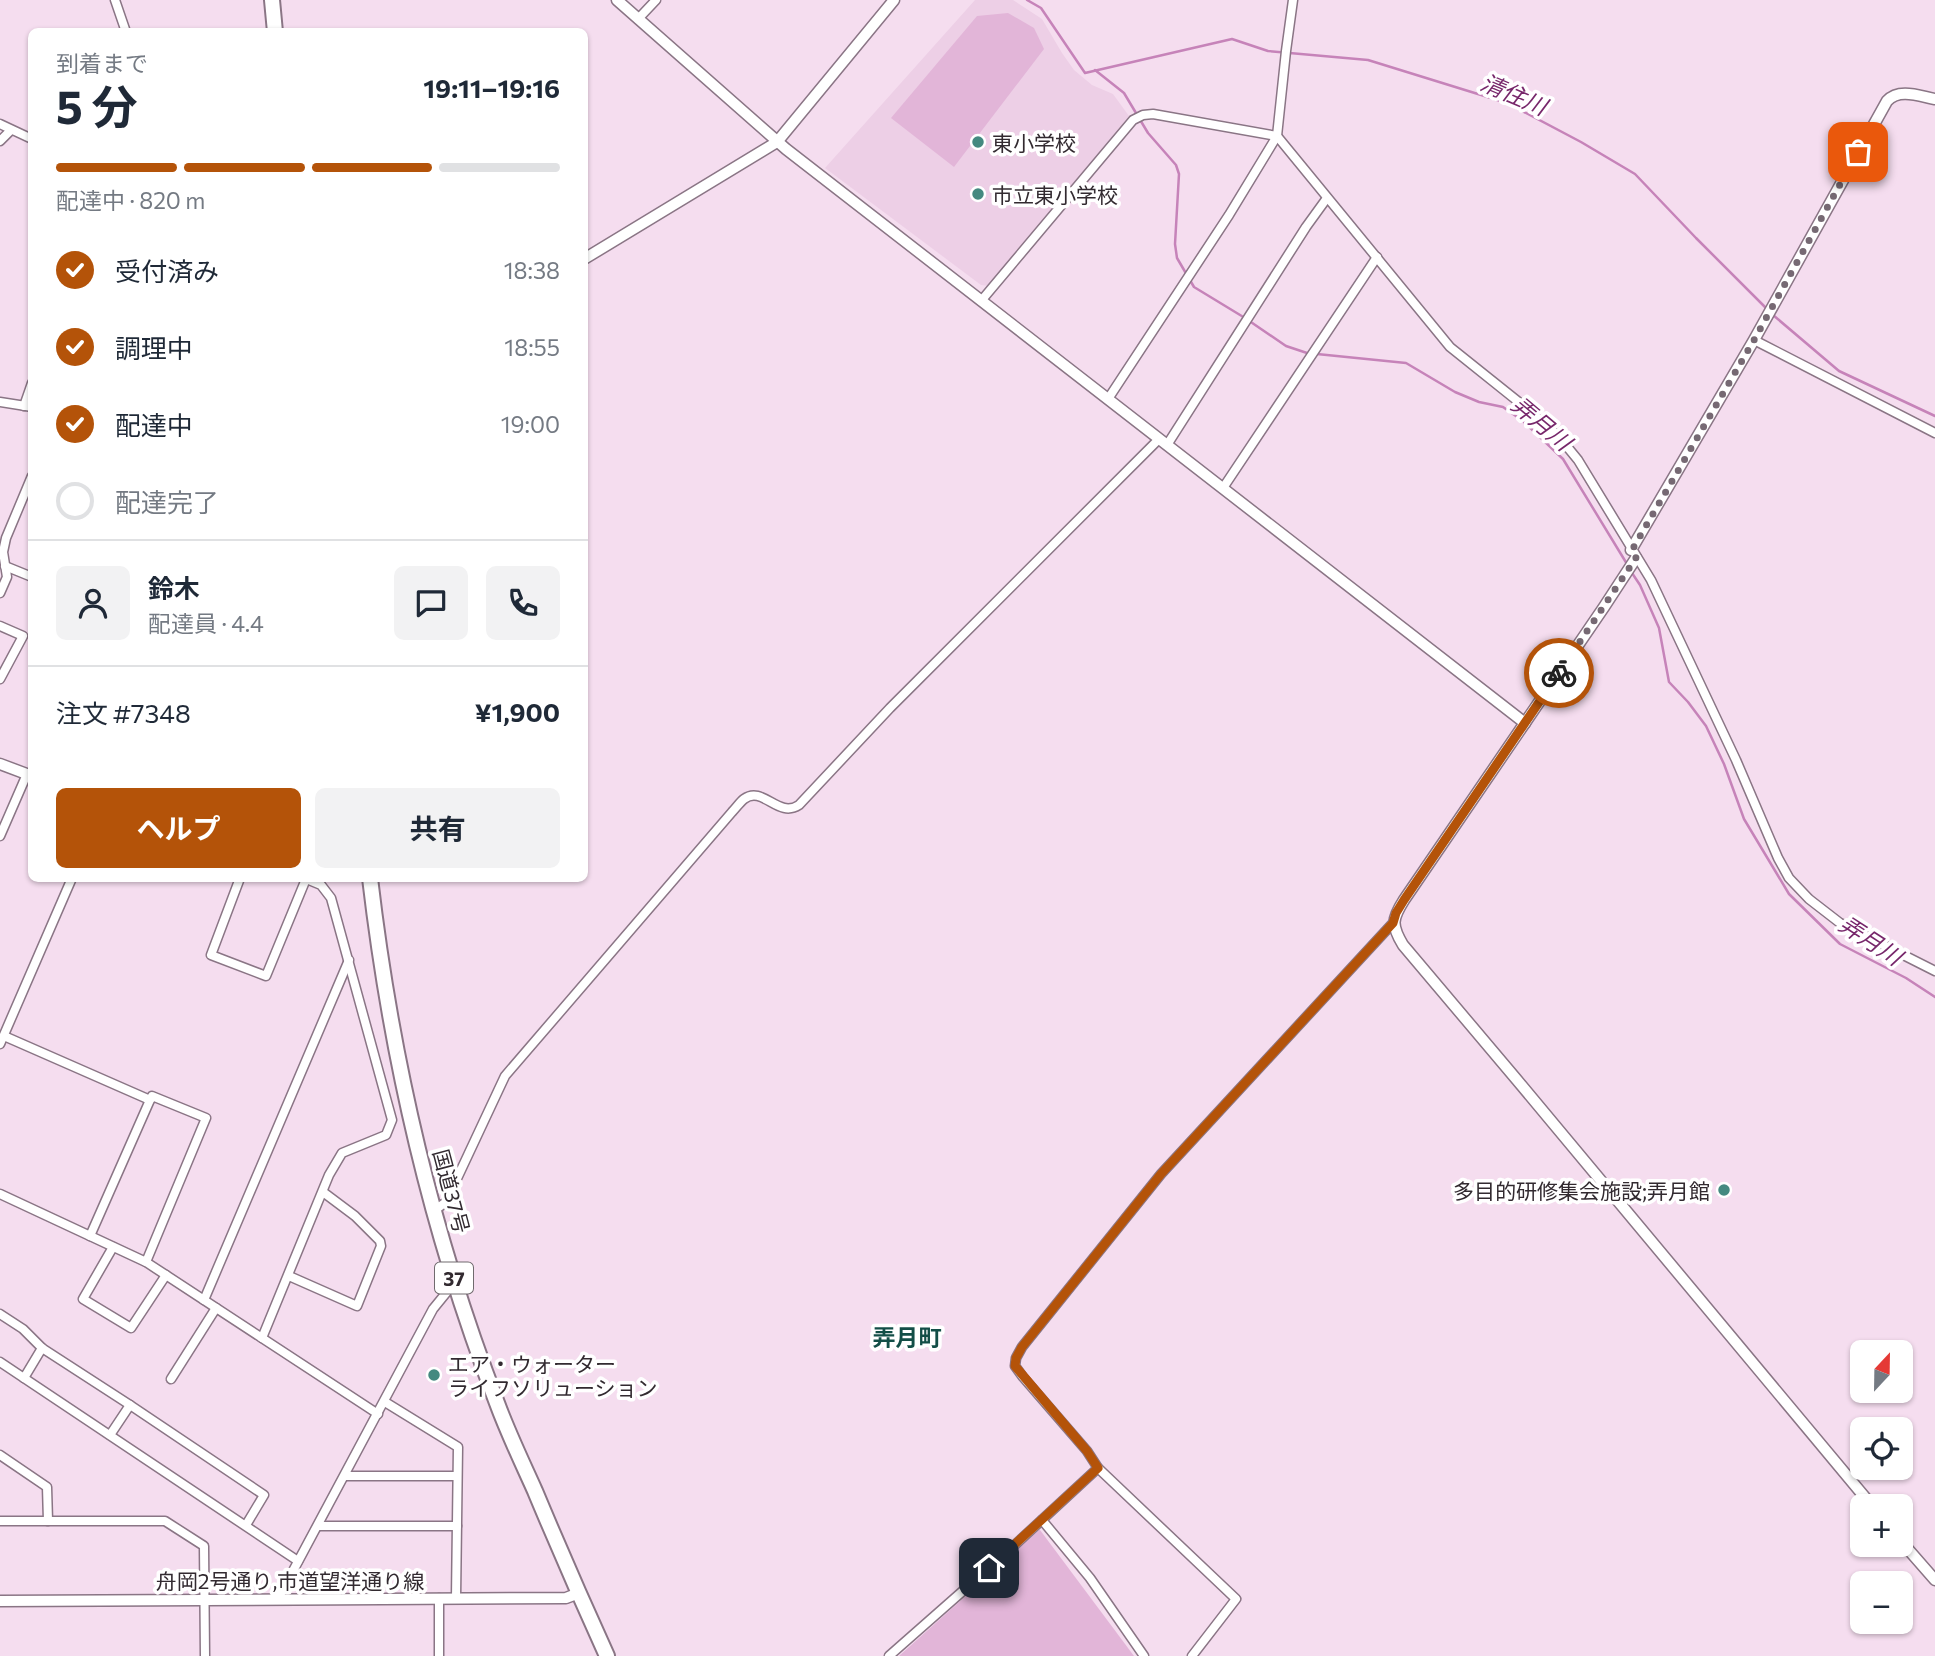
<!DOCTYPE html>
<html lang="ja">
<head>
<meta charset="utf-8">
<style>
  :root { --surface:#fff; --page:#f2f2f3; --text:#1f2937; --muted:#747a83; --line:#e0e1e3; --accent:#b45309 }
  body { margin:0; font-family:Commissioner,"Noto Sans JP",sans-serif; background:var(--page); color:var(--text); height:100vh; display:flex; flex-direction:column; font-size:26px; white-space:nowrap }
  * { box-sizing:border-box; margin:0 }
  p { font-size:23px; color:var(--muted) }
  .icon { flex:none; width:38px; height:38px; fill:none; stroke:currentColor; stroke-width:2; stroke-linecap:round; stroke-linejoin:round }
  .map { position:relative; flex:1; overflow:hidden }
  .side { position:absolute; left:28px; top:28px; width:560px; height:854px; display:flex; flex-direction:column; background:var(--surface); border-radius:10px; box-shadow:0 2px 5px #0004 }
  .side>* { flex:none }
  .needle { width:46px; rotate:22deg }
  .fabs { position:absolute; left:1850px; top:1340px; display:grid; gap:14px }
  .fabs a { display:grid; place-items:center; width:63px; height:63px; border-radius:10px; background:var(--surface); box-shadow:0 2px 5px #0004; font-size:35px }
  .pin { position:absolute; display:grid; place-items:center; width:60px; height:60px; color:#fff; margin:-30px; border-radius:14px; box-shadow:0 4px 10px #0006 }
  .courier { position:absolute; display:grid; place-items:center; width:70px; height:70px; margin:-35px; border:5px solid #b45309; border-radius:50%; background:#fff; color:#222; box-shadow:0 2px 9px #0007 }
  .overview em { font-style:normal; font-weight:700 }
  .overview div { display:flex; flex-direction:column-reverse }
  .overview { display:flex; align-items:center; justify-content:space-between; height:119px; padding:0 28px }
  h1 { font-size:46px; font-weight:700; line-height:52px }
  .bar { display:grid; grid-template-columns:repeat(4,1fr); gap:10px 7px; align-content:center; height:84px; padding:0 28px }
  .bar i { height:9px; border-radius:5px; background:var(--line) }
  .bar .selected { background:var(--accent) }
  .bar p { grid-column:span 4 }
  .line { display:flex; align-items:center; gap:18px; padding:0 28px; border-top:2px solid var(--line) }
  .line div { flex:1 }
  .round { display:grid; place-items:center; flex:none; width:74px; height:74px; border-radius:10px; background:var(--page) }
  ol { padding:0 28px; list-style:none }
  li { display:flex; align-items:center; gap:21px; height:77px }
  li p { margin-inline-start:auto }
  li .icon { padding:7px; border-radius:50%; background:var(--accent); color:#fff; stroke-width:4 }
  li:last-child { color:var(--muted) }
  li i { width:38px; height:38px; border:4px solid var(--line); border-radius:50% }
  .button { display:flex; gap:14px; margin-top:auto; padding:14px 28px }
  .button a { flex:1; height:80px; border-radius:10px; background:var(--accent); color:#fff; font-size:28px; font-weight:700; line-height:80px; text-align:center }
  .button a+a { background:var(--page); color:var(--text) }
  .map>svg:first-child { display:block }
  .built { fill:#edcfe6 }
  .green { fill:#e2b5d8 }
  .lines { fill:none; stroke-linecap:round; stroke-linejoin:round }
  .stream { stroke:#c683b9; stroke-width:2.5 }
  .minor-casing { stroke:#8a7585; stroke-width:11 }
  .tertiary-casing { stroke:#8a7585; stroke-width:13 }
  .trunk-casing { stroke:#8a7585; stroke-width:18 }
  .minor { stroke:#fff; stroke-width:8 }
  .tertiary { stroke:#fff; stroke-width:10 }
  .trunk { stroke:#fff; stroke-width:14 }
  .done { stroke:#766973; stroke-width:7; stroke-dasharray:0 12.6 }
  .route { stroke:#b45309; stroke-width:9 }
  .poi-dot { fill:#448980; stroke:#fff; stroke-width:2.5 }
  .labels { text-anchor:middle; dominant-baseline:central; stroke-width:7; stroke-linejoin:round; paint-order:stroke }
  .shield { fill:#fff; stroke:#706a6e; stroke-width:2 }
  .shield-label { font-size:19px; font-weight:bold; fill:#322a30 }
  .poi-label { font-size:21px; fill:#322a30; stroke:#fff; text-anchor:start }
  .street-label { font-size:21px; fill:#322a30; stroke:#fff }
  .water-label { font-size:23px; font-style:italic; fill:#77276b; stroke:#fff }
  .neighbourhood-label { font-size:23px; font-weight:bold; fill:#134e47; stroke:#fff }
</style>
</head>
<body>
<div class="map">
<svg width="1935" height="1656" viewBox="0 0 1935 1656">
  <rect width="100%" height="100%" fill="#f5ddef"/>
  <!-- built -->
  <polygon class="built" points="975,0 1013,0 1042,19 1062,53 1074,70 1092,85 1113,94 1129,116 989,286 981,285 825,168"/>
  <!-- green -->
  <g class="green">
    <polygon points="1008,13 1034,28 1044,49 954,167 891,118 977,16"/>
    <polygon points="1040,1530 1134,1656 899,1656 1039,1530"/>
  </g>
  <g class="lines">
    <!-- stream -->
    <g class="stream">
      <polyline points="1027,0 1041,8 1085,73 1232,39 1268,51 1368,60 1507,103 1581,142 1635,174 1696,238 1768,310"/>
      <polyline points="1095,70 1124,93 1148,133 1176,165 1179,174 1175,244 1177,258 1194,287 1245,318 1286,346 1307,353 1406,363 1455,392 1479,402 1503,407 1523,421 1563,459 1627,564"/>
      <polyline points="1773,315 1839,371 1935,416"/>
      <polyline points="1630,570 1640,585 1659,628 1669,682 1688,702 1706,726 1724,764 1744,819 1789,894 1840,944 1906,978 1935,997"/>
    </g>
    <defs>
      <g id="minor">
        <polyline points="115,0 126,32"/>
        <polyline points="638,19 656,0"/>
        <polyline points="0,124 32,139"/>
        <polyline points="0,141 11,130"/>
        <polyline points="981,301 1133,120 1143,115 1153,114 1277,136 1450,347 1530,411 1560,438 1578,460 1651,580 1736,760 1778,858 1789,878 1809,899 1840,923 1935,971"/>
        <polyline points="1754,340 1935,433"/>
        <polyline points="1108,399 1229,215 1277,136 1286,51 1293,0"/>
        <polyline points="0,402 32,407"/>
        <polyline points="24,406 32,383"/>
        <polyline points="1167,445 1306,227 1327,198"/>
        <polyline points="1223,488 1377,257"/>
        <polyline points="5,566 32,577"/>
        <polyline points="0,593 7,577 3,552 6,538 32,476"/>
        <polyline points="0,626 23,636 0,679"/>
        <polyline points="0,836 27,774"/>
        <polyline points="240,878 211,955 266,976 306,879"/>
        <polyline points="4,1036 150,1100 152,1096 206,1118 146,1262"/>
        <polyline points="0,1044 72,878"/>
        <polyline points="0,1194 146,1262 378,1414"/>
        <path d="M435 1210 446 1202 505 1076 732 812C736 808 740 802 744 799 763 785 778 819 799 805L890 708 1159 439"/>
        <polyline points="90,1236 150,1100"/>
        <polyline points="113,1247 83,1299 131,1328 166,1275"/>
        <polyline points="289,1276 357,1306 381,1246 380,1241 355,1216 323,1192"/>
        <polyline points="204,1300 349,960"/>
        <polyline points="0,1314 23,1329 42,1348 130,1405 264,1495 246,1525"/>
        <polyline points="262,1338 329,1175 342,1153 386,1135 392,1120 331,898 321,885 304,878"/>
        <polyline points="0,1362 298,1561"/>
        <polyline points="24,1378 42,1348"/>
        <polyline points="171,1379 216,1308"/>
        <polyline points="385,1402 458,1447 456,1598"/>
        <polyline points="110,1435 130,1405"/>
        <polyline points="0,1455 47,1487 48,1521"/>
        <polyline points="345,1476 457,1476"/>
        <polyline points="1042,1520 1090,1578 1144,1656"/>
        <polyline points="0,1521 165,1521 204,1546 205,1656"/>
        <polyline points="318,1526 457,1526"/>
        <polyline points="278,1599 433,1309 455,1282"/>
        <polyline points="439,1656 439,1598"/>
        <polyline points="889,1656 1006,1553 1098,1468"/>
        <polyline points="1192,1656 1236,1599 1098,1468 1087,1451 1023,1377 1015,1366 1016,1358 1022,1347 1161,1174 1393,923"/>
      </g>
      <g id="tertiary">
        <polyline points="617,0 786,149 1525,723"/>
        <polyline points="584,259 777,142 894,0"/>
        <path d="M1631 550 1754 340 1887 101C1899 88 1919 96 1935 99"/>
        <path d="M1636 558 1604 607 1404 900C1392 919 1391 925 1403 945L1517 1080 1873 1507"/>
        <polyline points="0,764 32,776"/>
        <polyline points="1900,1540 1935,1580"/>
        <polyline points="0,1601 566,1598 579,1593"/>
      </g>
      <g id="trunk">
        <polyline points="272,0 275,32"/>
        <path d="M370 878C391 1057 432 1235 497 1403 508 1433 522 1462 535 1491 558 1546 582 1601 607 1656"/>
      </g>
    </defs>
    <!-- minor casing -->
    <use href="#minor" class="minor-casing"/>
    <!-- tertiary casing -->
    <use href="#tertiary" class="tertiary-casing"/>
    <!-- trunk casing -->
    <use href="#trunk" class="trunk-casing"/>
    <!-- minor -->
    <use href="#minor" class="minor"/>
    <!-- tertiary -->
    <use href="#tertiary" class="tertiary"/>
    <!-- trunk -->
    <use href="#trunk" class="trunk"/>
  </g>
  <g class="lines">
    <!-- done -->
    <polyline class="done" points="1559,673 1636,558 1632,550 1754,340 1858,152"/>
    <!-- route -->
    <polyline class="route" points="989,1568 1098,1468 1087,1451 1015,1366 1016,1358 1022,1347 1161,1174 1393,923 1396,913 1404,900 1559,673"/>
  </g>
  <!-- markers -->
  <g class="poi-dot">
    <circle cx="978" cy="142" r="7"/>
    <circle cx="978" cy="194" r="7"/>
    <circle cx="1724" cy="1190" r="7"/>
    <circle cx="434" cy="1375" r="7"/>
  </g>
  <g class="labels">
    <!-- shield labels -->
    <rect class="shield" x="435" y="1262.5" width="38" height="31" rx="5"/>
    <g class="shield-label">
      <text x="454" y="1278">37</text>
    </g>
    <!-- poi labels -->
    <g class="poi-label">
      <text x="992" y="142">東小学校</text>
      <text x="992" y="194">市立東小学校</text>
      <text x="1710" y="1190" text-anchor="end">多目的研修集会施設;弄月館</text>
      <text x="448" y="1363">エア・ウォーター<tspan x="448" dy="24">ライフソリューション</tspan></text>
    </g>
    <!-- street labels -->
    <g class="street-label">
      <text transform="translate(452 1191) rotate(75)">国道37号</text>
      <text x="290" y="1580">舟岡2号通り,市道望洋通り線</text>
    </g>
    <!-- water labels -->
    <g class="water-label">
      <text transform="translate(1514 94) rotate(23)">清住川</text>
      <text transform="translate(1542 423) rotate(40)">弄月川</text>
      <text transform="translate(1871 940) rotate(33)">弄月川</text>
    </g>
    <!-- neighbourhood labels -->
    <g class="neighbourhood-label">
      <text x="907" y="1337">弄月町</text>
    </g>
  </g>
</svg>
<div class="fabs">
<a><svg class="needle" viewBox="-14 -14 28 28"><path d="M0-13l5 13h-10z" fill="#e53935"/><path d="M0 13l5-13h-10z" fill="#747a83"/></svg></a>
<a><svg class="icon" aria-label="locate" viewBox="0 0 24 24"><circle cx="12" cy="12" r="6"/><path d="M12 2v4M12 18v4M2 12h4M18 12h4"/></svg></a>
<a>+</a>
<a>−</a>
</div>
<div class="pin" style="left:1858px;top:152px;background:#ea580c"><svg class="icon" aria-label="bag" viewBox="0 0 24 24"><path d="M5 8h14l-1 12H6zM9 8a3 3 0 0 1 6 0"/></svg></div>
<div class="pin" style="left:989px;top:1568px;background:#1f2937"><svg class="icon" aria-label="home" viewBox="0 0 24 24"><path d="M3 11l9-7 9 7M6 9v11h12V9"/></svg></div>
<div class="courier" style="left:1559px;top:673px"><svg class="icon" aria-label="bike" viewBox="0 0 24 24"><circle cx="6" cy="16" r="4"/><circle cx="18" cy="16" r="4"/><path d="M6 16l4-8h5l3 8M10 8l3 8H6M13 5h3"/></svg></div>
<section class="side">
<div class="overview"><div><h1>5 分</h1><p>到着まで</p></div><em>19:11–19:16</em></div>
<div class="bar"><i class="selected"></i><i class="selected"></i><i class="selected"></i><i></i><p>配達中 · 820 m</p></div>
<ol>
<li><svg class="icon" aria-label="check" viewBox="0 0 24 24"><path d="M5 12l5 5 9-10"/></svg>受付済み<p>18:38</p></li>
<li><svg class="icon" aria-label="check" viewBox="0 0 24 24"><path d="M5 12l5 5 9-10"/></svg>調理中<p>18:55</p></li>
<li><svg class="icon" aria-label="check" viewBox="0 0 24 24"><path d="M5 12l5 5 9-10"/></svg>配達中<p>19:00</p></li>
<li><i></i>配達完了</li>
</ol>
<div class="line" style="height:126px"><a class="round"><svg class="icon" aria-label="person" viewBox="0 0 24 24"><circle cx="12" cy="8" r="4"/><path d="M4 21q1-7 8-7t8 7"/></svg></a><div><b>鈴木</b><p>配達員 · 4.4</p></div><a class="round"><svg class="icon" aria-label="chat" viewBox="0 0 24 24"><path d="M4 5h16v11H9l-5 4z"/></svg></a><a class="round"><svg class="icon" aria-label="phone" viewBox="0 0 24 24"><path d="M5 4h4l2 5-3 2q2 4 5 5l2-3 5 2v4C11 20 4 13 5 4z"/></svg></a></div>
<div class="line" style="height:91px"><div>注文 #7348</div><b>¥1,900</b></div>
<div class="button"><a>ヘルプ</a><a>共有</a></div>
</section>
</div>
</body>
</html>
